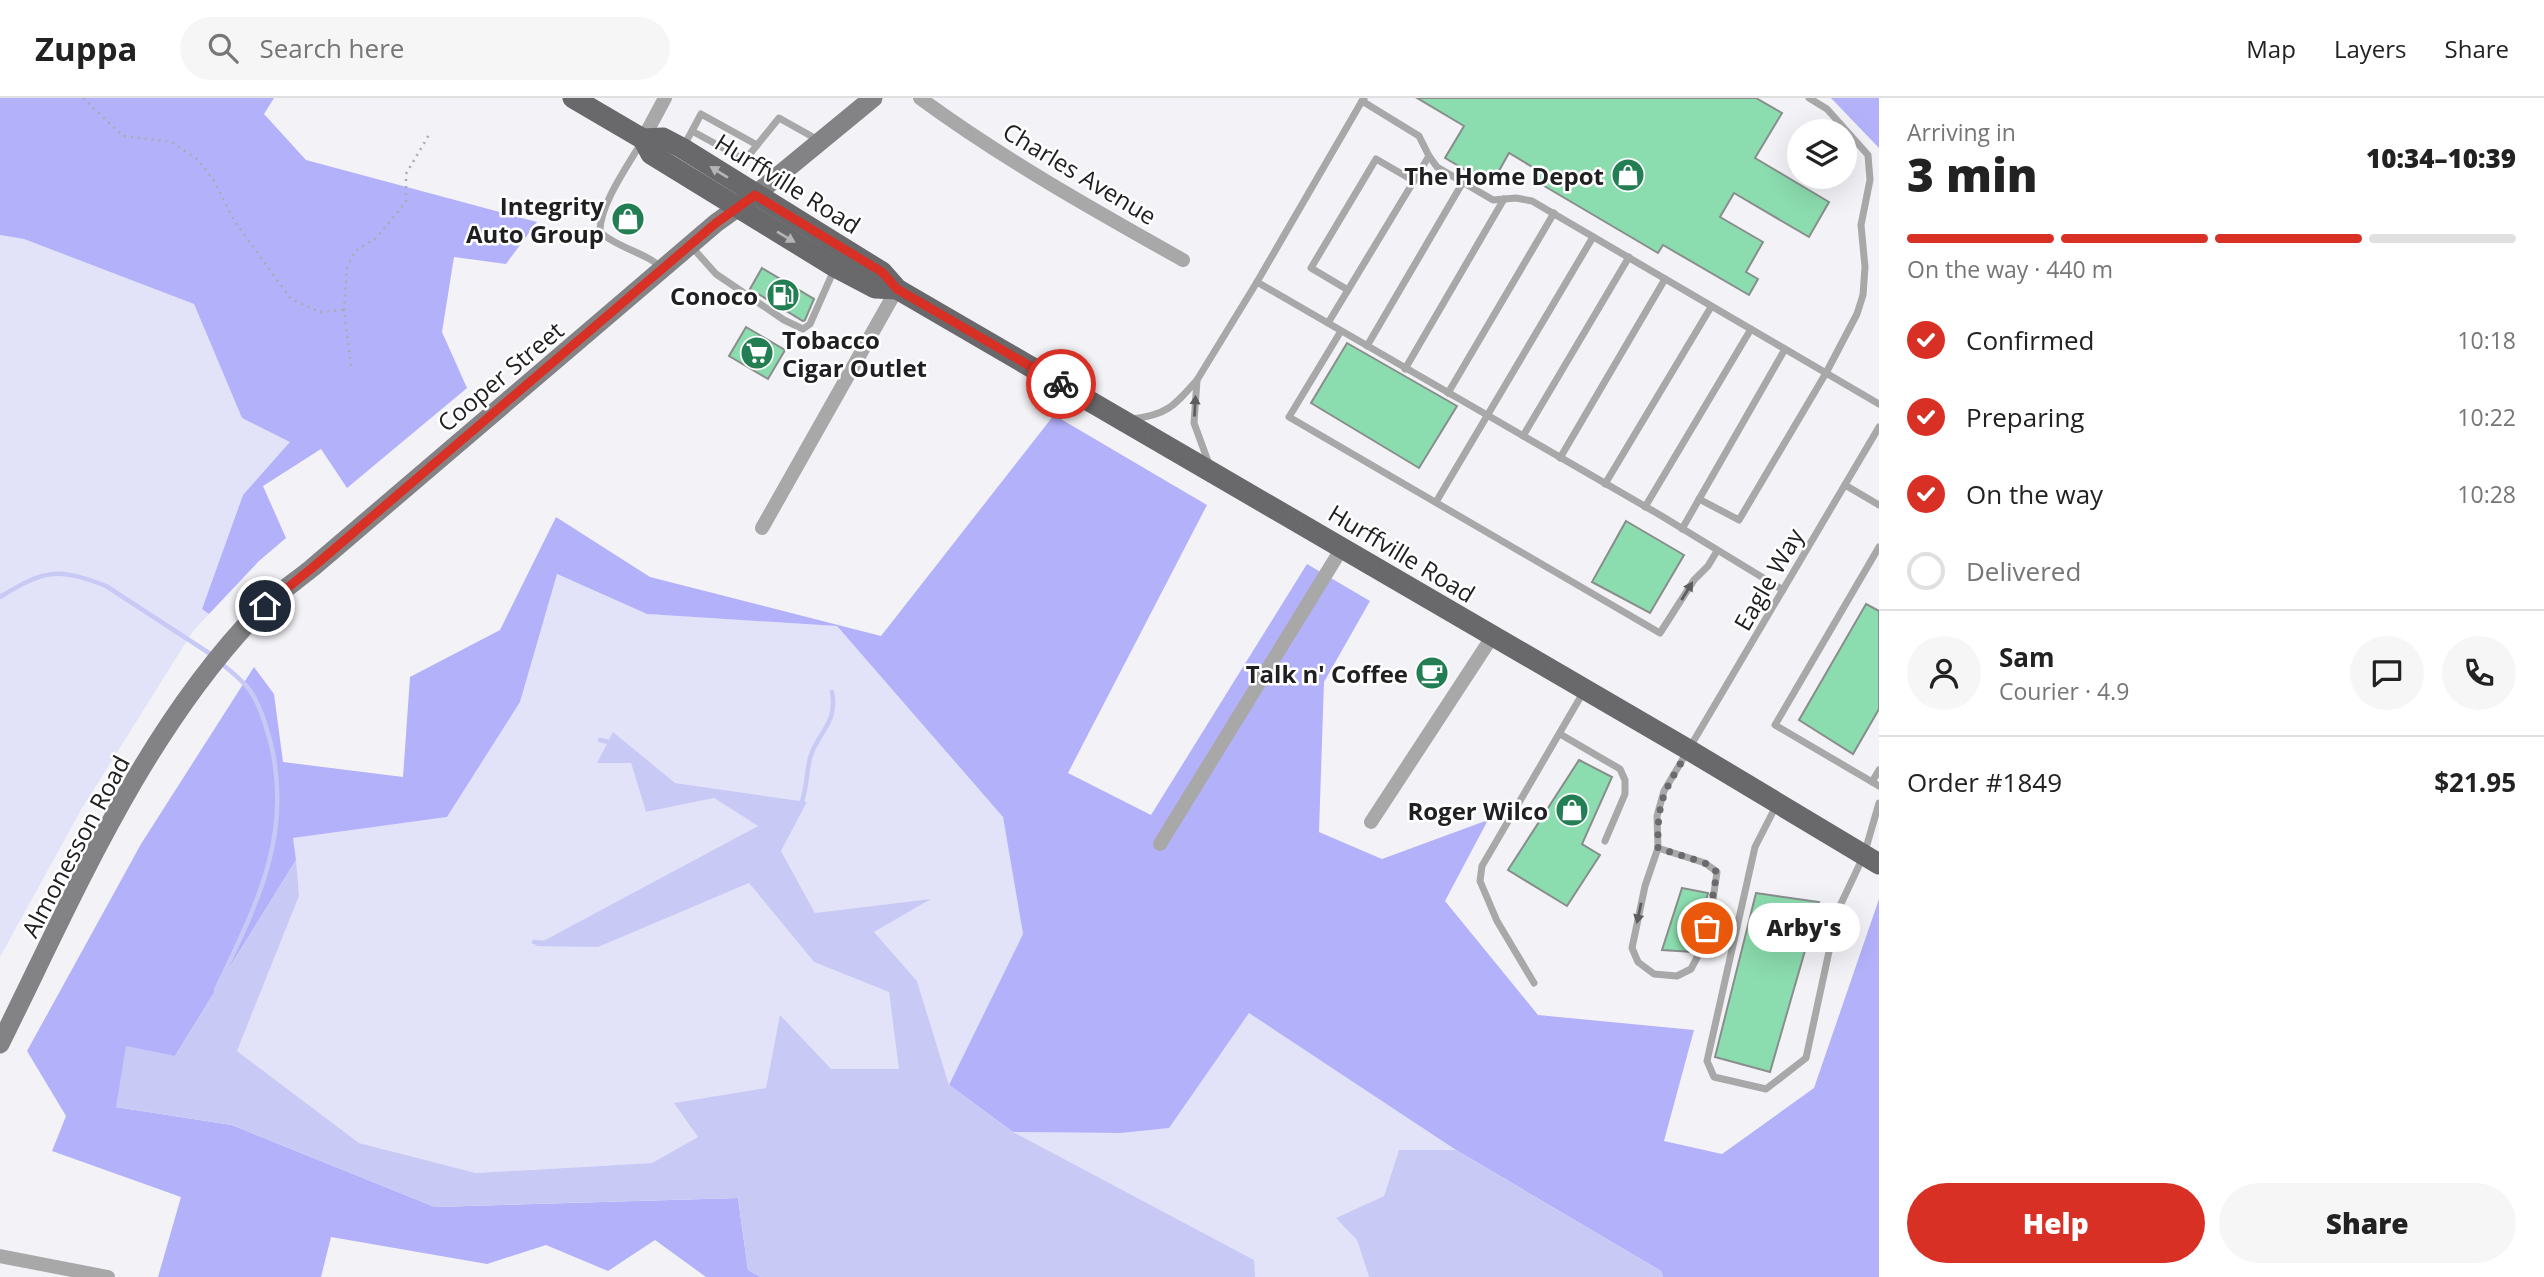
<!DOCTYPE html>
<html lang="en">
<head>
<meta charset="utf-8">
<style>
  :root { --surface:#fff; --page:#f6f6f6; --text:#222; --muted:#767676; --line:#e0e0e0; --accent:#d93025 }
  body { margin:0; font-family:"Open Sans",sans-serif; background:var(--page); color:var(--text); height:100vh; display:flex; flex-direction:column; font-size:26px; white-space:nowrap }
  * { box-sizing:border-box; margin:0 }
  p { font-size:23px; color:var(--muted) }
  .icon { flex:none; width:38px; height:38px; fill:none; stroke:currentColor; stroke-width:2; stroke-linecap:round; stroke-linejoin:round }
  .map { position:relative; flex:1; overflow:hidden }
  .side { display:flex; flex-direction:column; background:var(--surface); width:665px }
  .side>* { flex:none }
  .tools { position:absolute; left:1787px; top:21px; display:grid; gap:14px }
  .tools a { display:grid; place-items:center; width:70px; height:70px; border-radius:50%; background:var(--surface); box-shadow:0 7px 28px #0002; font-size:35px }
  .pin { position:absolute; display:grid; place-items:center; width:60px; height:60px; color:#fff; margin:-30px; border:4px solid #fff; border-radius:50%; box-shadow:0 2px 7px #0007 }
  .courier { position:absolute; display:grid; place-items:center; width:70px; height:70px; margin:-35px; border:5px solid #d93025; border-radius:50%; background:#fff; color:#222; box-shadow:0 2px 9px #0007 }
  .bubble { position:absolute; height:49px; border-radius:24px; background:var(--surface); box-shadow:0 7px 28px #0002; font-size:23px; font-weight:800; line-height:49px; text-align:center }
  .overview em { font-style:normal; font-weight:800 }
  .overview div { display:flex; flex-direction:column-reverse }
  .overview { display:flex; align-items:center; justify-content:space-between; height:119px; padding:0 28px }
  h1 { font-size:46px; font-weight:800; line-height:52px }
  .bar { display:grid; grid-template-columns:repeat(4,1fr); gap:10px 7px; align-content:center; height:84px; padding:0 28px }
  .bar i { height:9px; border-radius:5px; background:var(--line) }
  .bar .current { background:var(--accent) }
  .bar p { grid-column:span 4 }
  .line { display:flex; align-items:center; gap:18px; padding:0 28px; border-top:2px solid var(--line) }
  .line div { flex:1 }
  .round { display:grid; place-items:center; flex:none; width:74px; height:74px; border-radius:37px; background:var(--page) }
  ol { padding:0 28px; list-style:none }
  li { display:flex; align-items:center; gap:21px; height:77px }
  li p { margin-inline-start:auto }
  li .icon { padding:7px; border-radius:50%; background:var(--accent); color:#fff; stroke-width:4 }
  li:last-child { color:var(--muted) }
  li i { width:38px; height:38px; border:4px solid var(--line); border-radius:50% }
  .primary-button { display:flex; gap:14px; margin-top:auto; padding:14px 28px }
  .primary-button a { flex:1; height:80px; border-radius:42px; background:var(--accent); color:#fff; font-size:28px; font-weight:800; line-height:80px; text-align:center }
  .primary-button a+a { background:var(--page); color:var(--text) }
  header { display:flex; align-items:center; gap:42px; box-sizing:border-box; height:98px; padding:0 35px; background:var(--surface); border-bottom:2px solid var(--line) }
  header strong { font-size:33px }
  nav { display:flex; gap:38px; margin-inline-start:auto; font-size:24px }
  .search { width:490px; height:63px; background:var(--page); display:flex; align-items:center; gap:18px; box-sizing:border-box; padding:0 24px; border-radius:38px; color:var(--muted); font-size:26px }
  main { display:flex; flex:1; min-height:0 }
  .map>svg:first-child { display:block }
  .green { fill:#e2e2f9 }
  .forest { fill:#b4b1fb }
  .water { fill:#c9c9f6 }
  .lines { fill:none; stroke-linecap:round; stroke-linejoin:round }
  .stream { stroke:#c9c9f6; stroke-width:4.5 }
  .building { fill:#8bdcae; stroke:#898d8b; stroke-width:2 }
  .path { stroke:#ababaf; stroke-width:2.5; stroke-dasharray:2 5; stroke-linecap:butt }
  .service { stroke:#a8a8a9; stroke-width:7 }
  .minor { stroke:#a8a8a9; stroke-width:14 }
  .secondary { stroke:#838385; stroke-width:19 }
  .primary { stroke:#69696c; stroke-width:21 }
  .oneway { fill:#b4b4b6 }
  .oneway2 { fill:#5d5d5f }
  .done { stroke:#6a6a6d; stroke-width:7; stroke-dasharray:0 12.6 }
  .route { stroke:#d93025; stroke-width:9 }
  .labels { text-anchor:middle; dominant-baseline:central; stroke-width:5; stroke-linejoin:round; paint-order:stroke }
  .street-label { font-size:24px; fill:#202022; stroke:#fff }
  .poi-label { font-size:24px; font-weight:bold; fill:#202022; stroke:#fff; text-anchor:end }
</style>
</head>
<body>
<header>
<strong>Zuppa</strong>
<div class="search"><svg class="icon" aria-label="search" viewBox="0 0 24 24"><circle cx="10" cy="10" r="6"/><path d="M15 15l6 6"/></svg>Search here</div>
<nav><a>Map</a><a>Layers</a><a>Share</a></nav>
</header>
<main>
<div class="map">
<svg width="1879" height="1179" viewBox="0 0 1879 1179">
  <rect width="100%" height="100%" fill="#f3f3f7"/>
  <!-- green -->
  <g class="green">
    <polygon points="0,137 24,141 194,206 242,320 291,344 243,397 202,511 209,516 193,533 81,712 0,859"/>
    <polygon points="556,476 647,516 837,528 1003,719 1023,836 949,987 917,883 874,834 929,802 815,815 781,753 807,704 674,685 613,634 631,665 646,714 714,700 758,728 535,848 598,848 749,785 814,864 889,894 900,971 831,971 766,990 675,1005 699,1039 652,1065 476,1075 359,1045 237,953 299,798 293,740 447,719 520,604"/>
    <polygon points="1249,915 1456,1052 1399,1052 1384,1098 1337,1120 1357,1142 1369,1179 1255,1179 1253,1162 1013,1034 1121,1035 1168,1030"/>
  </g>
  <!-- forest -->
  <g class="forest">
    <polygon points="0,0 274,0 264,16 306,62 537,124 506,166 454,159 442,234 467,290 347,390 321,351 263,388 286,440 259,463 209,516 202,511 243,397 290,344 242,320 194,206 24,141 0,137"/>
    <polygon points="1831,0 1879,0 1879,50"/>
    <polygon points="1054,317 1207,407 1068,675 1151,717 1307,466 1370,503 1324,584 1319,734 1382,761 1488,722 1445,803 1538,917 1694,932 1664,1043 1722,1056 1814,990 1879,801 1879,1179 1663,1179 1661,1173 1456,1052 1249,915 1169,1030 1121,1035 1013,1034 949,987 1023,836 1003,719 837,528 647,516 557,476 520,604 447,719 293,740 296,762 175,958 116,1009 232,1027 435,1109 738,1100 748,1172 761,1179 706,1179 655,1142 608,1173 546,1147 487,1166 331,1139 321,1179 158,1179 181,1099 52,1053 66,1018 27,953 141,746 254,569 274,596 283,664 403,679 410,579 500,532 556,419 650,479 881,538"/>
  </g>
  <!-- water -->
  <g class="water">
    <polygon points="613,634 675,685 807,704 781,753 815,815 931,801 874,834 917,883 949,987 1013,1034 1254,1162 1255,1179 761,1179 748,1172 738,1100 435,1109 232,1027 116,1009 126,948 175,958 296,762 299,798 237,953 359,1045 476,1075 652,1065 698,1039 674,1005 766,990 780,917 831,971 899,971 889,894 814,864 749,785 598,849 534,848 758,728 714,700 646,714 631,665 597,665"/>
    <polygon points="1399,1052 1456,1052 1661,1173 1663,1179 1369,1179 1357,1142 1336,1120 1384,1098"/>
  </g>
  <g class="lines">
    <!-- stream -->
    <g class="stream">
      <path d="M0 499C44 472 57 469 106 488L212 557"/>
      <polyline points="600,642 613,645"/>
      <path d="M800 709C807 693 806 676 810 660 818 633 838 626 832 594"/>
      <polyline points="534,844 545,845"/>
      <path d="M216 892C255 809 293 740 271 646 266 628 260 606 249 591 241 581 230 573 221 565"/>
    </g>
  </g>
  <!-- building -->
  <g class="building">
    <polygon points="1417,0 1756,0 1782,15 1755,60 1829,104 1809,139 1734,95 1720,119 1763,144 1746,174 1758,181 1749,197 1663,147 1658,155 1534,82 1539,73 1509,55 1491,87 1445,60 1464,28"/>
    <polygon points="762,170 814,201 805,222 803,223 750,191"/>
    <polygon points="746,229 785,252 768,281 729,258"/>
    <polygon points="1347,245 1457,308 1419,370 1311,305"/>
    <polygon points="1626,423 1684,457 1650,515 1592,484"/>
    <polygon points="1866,506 1879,513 1879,611 1853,656 1799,622"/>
    <polygon points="1579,662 1612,679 1582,746 1600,757 1567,808 1508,772"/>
    <polygon points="1682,790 1708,795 1693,854 1662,852"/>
    <polygon points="1756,795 1819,804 1770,974 1715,959"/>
  </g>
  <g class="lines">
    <!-- path -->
    <g class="path">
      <polyline points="83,0 123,38 172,44 197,61 213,81 235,124 291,201 320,214 344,212"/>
      <polyline points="351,268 344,212 347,170 354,154 376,140 406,104 406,76 430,35"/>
    </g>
    <!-- service -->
    <g class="service">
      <polyline points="1364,1 1362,3 1419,38 1429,58 1437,69 1493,102 1516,100 1532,103 1879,306"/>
      <polyline points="1362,3 1257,184 1660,417 1783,492"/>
      <polyline points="692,33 701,16 757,47"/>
      <path d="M641 45C628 67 599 108 600 134 617 150 650 156 662 171"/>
      <polyline points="684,47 692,33 745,62 779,20 820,43"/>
      <polyline points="691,148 716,176 784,222 803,231 810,226 834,172"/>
      <polyline points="1348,192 1311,170 1376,61 1414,83"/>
      <polyline points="1328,225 1429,58"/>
      <polyline points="1341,233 1289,319 1660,535 1694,482 1708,468 1717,453"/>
      <polyline points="1367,248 1463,84"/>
      <polyline points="1405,271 1504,101"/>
      <polyline points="1197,282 1257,184"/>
      <polyline points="1448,295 1554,115"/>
      <path d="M1132 321C1167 317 1174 308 1197 282L1194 325 1209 366"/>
      <polyline points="1523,338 1629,159"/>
      <polyline points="1560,360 1665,181"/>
      <polyline points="1605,386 1711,209"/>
      <polyline points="1845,387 1879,407"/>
      <polyline points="1699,401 1739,422 1826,275 1857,216 1863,197 1865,169 1861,127 1870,82 1868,57 1827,11 1809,0"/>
      <polyline points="1436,404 1593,139"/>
      <polyline points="1645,409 1751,231"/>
      <polyline points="1682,431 1785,251"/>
      <polyline points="1879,449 1775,627 1879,688"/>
      <polyline points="1560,636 1620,671 1625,682 1625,696 1605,743"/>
      <polyline points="1872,684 1879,672"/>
      <polyline points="1777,706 1755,749 1707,963 1714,979 1766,991 1806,960 1838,812 1864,757 1879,705"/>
      <polyline points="1658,750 1705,765 1717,774 1712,808 1701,852 1691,871 1677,878 1654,876 1638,864 1632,850 1645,788 1658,750 1657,718 1664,693 1879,329"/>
      <polyline points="1534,885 1497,823 1480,783 1482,768 1584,593"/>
    </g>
    <!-- minor -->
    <g class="minor">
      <path d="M920 0C1003 61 1094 112 1183 162"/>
      <polyline points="643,41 665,0"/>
      <polyline points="762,430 897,191"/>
      <polyline points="1371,724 1492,539"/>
      <polyline points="1160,746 1342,450"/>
      <polyline points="0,1158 108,1179"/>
    </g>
    <!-- secondary -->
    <path class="secondary" d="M0 946C75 795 143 632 262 510 277 496 296 483 312 470L716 125 755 97 873 0"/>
    <!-- primary -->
    <g class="primary">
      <polyline points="573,0 643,41 663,40 682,50 882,174 897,191 1689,652 1879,766"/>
      <polyline points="643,41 651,56 835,169 875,190 897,191"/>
    </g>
  </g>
  <!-- one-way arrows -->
  <defs><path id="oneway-solid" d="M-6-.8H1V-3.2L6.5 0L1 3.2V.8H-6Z" transform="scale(1.75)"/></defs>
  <g class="oneway">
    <use href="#oneway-solid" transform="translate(719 74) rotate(-148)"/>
    <use href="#oneway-solid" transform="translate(786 139) rotate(31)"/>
  </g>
  <g class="oneway2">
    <use href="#oneway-solid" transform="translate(1195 308) rotate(-87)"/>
    <use href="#oneway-solid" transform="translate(1687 493) rotate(-58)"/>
    <use href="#oneway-solid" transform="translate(1639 815) rotate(102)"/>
  </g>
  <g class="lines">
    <!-- done -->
    <path class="done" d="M1061 286 1689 652C1664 693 1657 701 1658 750L1705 765 1717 774 1707 830"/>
    <!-- route -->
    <polyline class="route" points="265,508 312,470 716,125 755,97 882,174 897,191 1061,286"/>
  </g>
  <!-- icons -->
  <defs>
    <symbol id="shop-disc" viewBox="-11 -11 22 22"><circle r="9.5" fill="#247e53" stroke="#fff"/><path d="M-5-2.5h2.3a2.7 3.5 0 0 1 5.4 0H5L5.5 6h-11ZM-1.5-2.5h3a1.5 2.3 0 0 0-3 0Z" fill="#fff"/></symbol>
    <symbol id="fuel-disc" viewBox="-11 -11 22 22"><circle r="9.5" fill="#247e53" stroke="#fff"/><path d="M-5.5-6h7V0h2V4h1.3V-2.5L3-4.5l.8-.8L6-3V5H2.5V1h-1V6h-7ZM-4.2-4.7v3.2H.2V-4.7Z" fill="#fff"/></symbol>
    <symbol id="supermarket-disc" viewBox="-11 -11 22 22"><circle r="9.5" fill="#247e53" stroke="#fff"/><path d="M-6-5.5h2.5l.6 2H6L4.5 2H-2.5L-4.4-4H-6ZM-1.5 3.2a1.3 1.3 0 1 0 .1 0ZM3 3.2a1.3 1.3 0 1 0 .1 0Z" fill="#fff"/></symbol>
    <symbol id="cafe-disc" viewBox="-11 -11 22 22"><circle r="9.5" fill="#247e53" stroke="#fff"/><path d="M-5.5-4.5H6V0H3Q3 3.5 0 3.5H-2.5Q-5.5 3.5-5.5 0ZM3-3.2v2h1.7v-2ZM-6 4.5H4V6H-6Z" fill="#fff"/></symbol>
  </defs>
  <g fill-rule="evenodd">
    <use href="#shop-disc" x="1609" y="58" width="38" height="38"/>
    <use href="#shop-disc" x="609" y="102" width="38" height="38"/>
    <use href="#fuel-disc" x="764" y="178" width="38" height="38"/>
    <use href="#supermarket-disc" x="738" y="236" width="38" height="38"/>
    <use href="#cafe-disc" x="1413" y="556" width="38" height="38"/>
    <use href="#shop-disc" x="1553" y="693" width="38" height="38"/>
  </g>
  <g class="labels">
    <!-- street labels -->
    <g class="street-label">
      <text transform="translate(1080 75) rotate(31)">Charles Avenue</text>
      <text transform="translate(788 85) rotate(32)">Hurffville Road</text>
      <text transform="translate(500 278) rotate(-40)">Cooper Street</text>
      <text transform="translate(1402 455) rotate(31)">Hurffville Road</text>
      <text transform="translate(1768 481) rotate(-60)">Eagle Way</text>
      <text transform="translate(75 748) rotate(-62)">Almonesson Road</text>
    </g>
    <!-- poi labels -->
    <g class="poi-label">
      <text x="1604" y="77">The Home Depot</text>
      <text x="604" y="107">Integrity<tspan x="604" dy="28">Auto Group</tspan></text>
      <text x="758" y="197">Conoco</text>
      <text x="782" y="241" text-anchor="start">Tobacco<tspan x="782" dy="28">Cigar Outlet</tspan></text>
      <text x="1408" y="575">Talk n' Coffee</text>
      <text x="1548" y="712">Roger Wilco</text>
    </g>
  </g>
</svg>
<div class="tools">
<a><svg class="icon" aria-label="layers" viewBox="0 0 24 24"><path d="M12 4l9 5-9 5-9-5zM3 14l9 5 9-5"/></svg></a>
</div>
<div class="pin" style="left:1707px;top:830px;background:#ea580c"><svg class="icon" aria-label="bag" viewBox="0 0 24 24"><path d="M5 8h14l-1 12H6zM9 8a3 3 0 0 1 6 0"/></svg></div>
<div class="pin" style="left:265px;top:508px;background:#1f2937"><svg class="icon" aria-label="home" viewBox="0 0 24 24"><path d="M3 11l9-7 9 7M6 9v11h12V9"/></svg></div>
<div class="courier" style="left:1061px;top:286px"><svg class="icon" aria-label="bike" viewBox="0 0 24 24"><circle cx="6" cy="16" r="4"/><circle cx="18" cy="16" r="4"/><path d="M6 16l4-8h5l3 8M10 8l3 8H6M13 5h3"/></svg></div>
<div class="bubble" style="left:1748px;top:805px;width:112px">Arby's</div>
</div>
<section class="side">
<div class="overview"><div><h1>3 min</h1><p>Arriving in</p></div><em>10:34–10:39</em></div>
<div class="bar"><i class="current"></i><i class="current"></i><i class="current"></i><i></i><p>On the way · 440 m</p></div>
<ol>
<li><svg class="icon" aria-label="check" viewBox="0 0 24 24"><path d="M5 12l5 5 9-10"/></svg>Confirmed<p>10:18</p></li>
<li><svg class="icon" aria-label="check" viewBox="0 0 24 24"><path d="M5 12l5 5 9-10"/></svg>Preparing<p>10:22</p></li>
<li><svg class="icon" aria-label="check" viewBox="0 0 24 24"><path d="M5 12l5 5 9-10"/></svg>On the way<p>10:28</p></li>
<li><i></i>Delivered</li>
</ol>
<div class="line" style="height:126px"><a class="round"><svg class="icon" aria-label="person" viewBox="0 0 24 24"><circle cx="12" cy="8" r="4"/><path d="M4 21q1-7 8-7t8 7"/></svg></a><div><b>Sam</b><p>Courier · 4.9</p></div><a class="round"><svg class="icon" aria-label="chat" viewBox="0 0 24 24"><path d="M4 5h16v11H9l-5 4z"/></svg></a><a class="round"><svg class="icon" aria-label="phone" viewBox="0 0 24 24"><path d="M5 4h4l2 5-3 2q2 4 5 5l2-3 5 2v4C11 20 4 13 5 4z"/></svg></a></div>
<div class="line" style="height:91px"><div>Order #1849</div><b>$21.95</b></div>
<div class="primary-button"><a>Help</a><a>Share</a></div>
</section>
</main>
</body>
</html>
